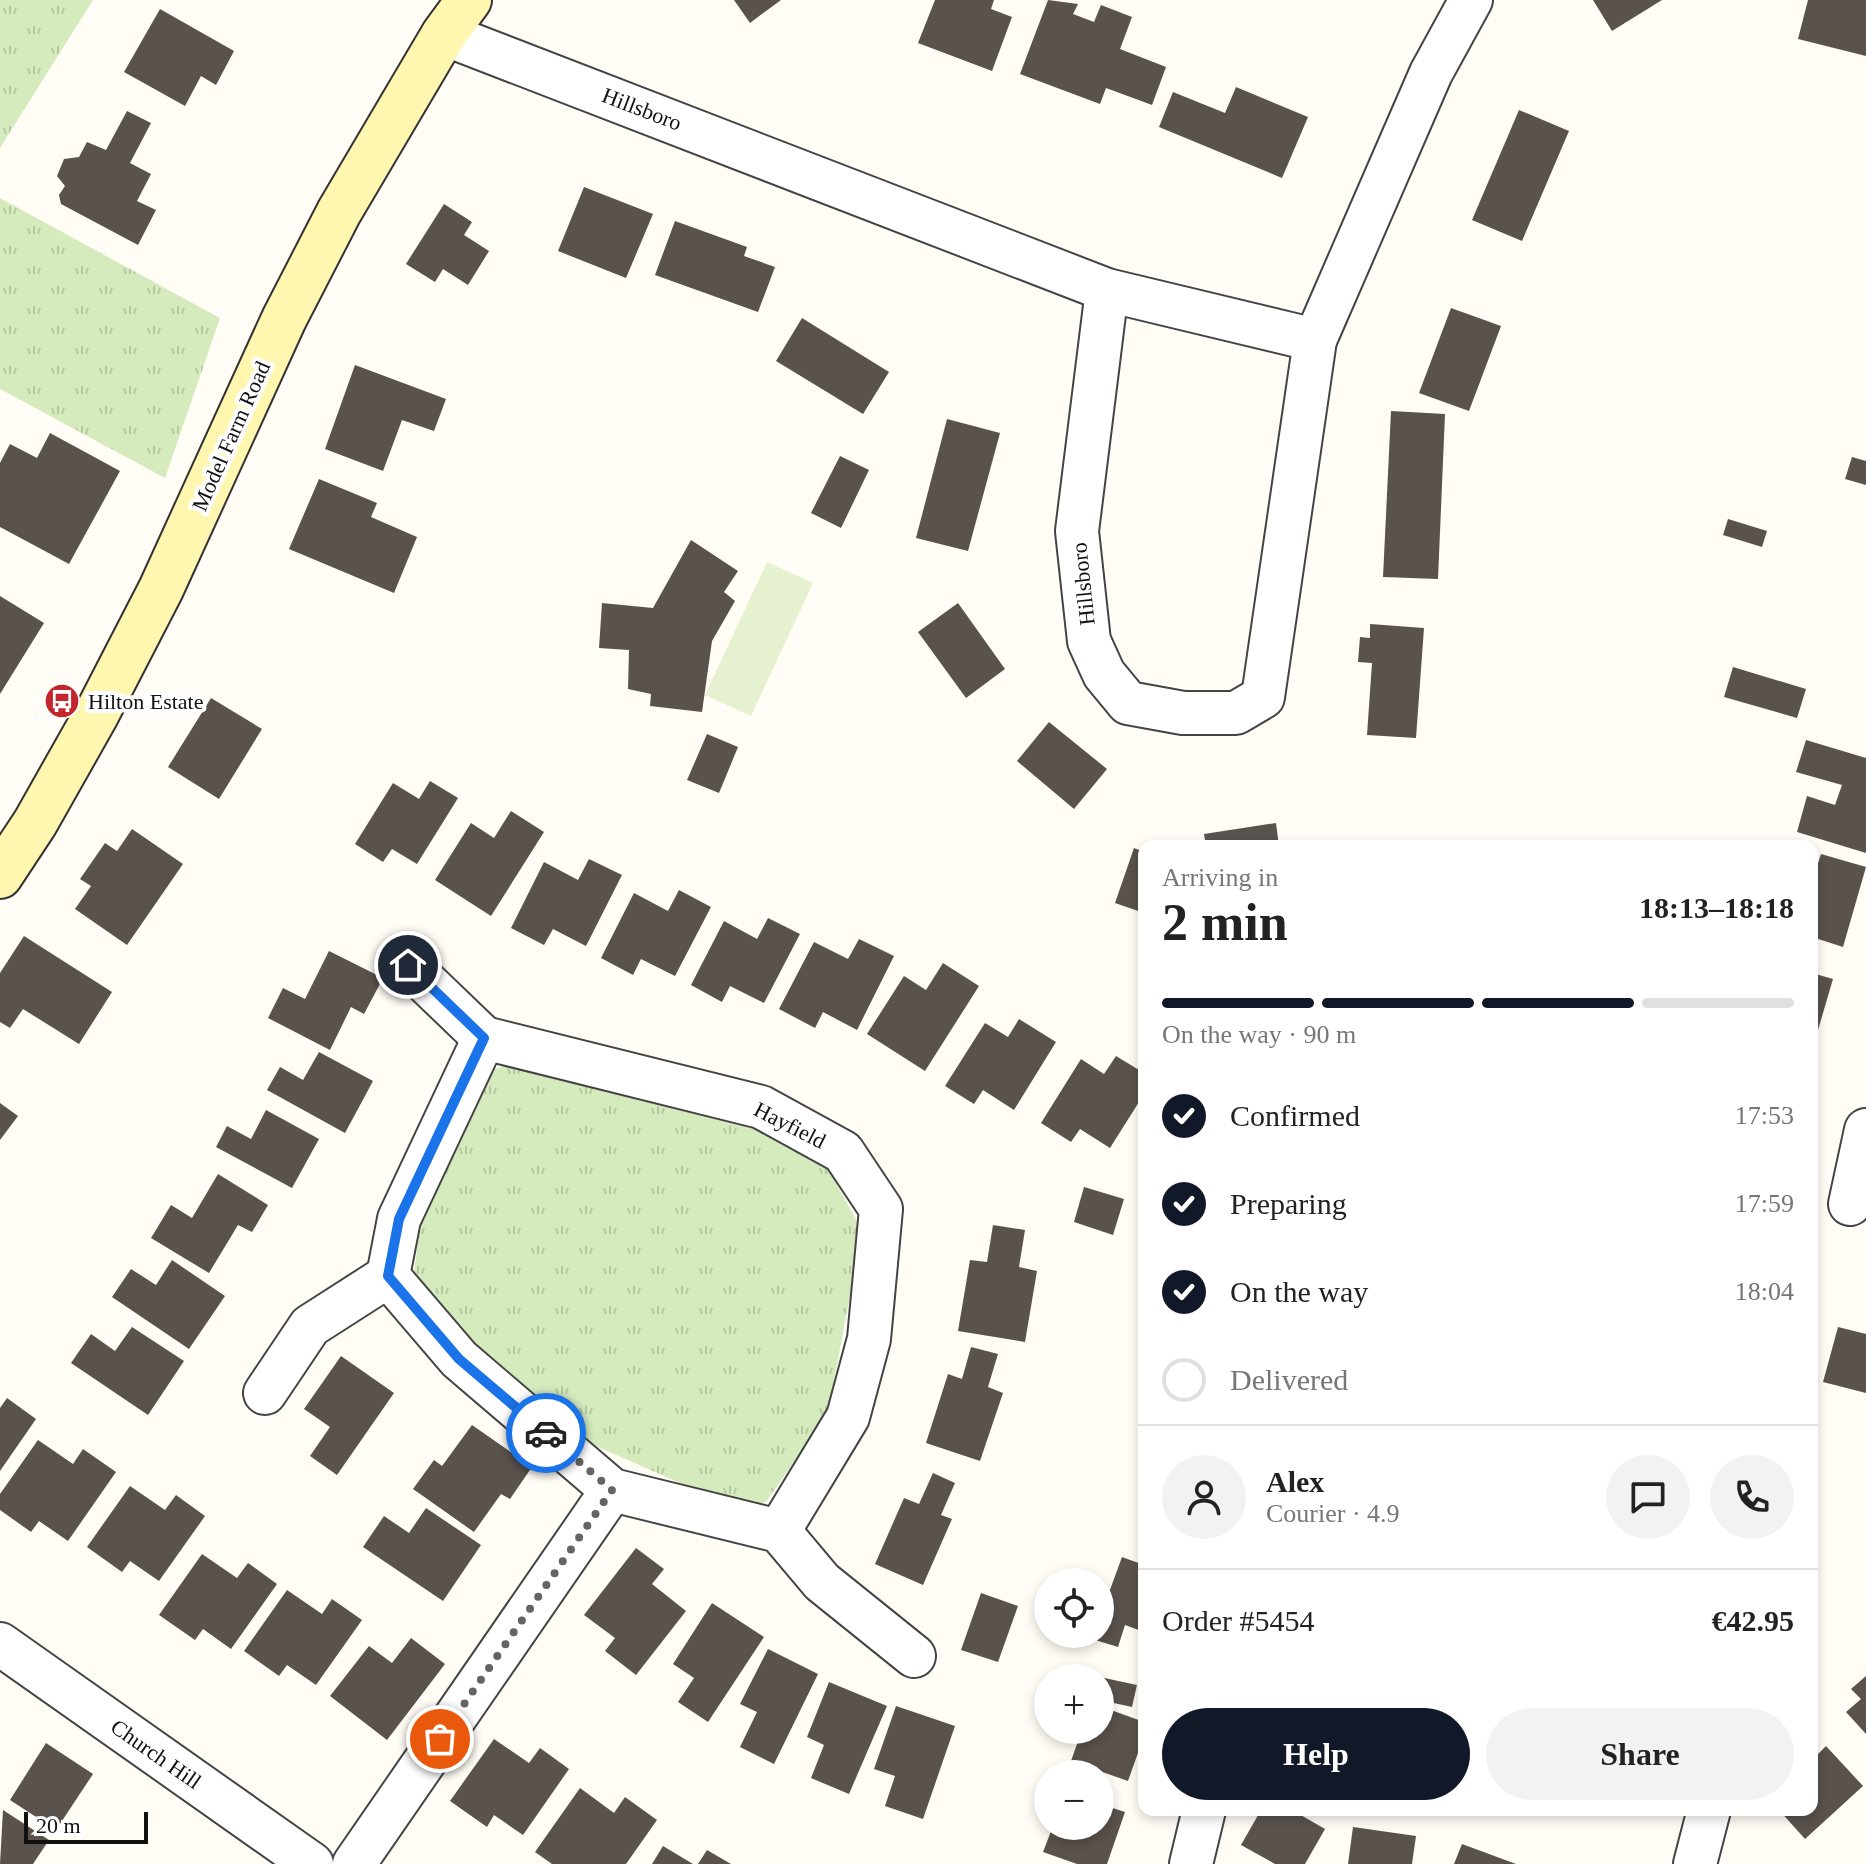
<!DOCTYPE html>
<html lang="en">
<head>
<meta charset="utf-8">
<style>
  :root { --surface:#fff; --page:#f2f2f2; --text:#222; --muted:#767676; --line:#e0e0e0; --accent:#111827 }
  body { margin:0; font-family:"Times New Roman",serif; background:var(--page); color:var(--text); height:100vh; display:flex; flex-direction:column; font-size:30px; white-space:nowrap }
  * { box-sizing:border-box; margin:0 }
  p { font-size:26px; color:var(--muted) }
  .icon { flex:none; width:44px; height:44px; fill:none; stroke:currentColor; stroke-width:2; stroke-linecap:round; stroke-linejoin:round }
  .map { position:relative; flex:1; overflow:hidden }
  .panel { position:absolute; left:1138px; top:840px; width:680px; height:976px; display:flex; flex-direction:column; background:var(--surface); border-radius:16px; box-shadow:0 4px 12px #0003 }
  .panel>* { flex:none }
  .buttons { position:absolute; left:1034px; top:1568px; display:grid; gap:16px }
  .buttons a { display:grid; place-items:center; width:80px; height:80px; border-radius:50%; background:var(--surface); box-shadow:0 4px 12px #0003; font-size:40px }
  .scale { position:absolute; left:24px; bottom:20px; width:124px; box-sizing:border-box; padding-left:8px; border:4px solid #111; border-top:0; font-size:22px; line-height:28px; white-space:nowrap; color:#111; -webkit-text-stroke:6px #fff; paint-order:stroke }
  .pin { position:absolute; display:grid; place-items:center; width:68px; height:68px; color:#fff; margin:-34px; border:4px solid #fff; border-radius:50%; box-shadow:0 2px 8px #0007 }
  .courier { position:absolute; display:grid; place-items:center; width:80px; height:80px; margin:-40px; border:6px solid #1a73e8; border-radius:50%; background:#fff; color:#222; box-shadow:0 2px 10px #0007 }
  .head em { font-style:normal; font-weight:700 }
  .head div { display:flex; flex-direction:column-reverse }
  .head { display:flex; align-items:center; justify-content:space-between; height:136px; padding:0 24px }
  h1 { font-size:52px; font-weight:700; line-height:60px }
  .bar { display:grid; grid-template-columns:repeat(4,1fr); gap:12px 8px; align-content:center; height:96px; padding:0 24px }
  .bar i { height:10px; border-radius:6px; background:var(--line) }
  .bar .current { background:var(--accent) }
  .bar p { grid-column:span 4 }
  .line { display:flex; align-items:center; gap:20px; padding:0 24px; border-top:2px solid var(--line) }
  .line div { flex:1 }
  .round { display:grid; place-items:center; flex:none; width:84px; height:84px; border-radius:42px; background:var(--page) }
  ol { padding:0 24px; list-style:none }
  li { display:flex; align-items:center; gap:24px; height:88px }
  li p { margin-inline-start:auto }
  li .icon { padding:8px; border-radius:50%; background:var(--accent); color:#fff; stroke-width:4 }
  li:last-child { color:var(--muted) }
  li i { width:44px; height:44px; border:4px solid var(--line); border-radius:50% }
  .primary-button { display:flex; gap:16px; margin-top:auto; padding:16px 24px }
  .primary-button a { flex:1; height:92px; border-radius:48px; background:var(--accent); color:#fff; font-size:32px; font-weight:700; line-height:92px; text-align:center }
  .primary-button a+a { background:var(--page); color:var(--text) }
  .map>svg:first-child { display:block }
  .grass { fill:url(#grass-tufts) }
  .pitch { fill:#e6f2cf }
  .building { fill:#5a524d }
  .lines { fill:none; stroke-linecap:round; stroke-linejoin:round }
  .street-casing { stroke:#444; stroke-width:46 }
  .secondary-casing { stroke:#333; stroke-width:48 }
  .street { stroke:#fff; stroke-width:42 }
  .secondary { stroke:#fff6b0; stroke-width:44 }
  .done { stroke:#646461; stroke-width:8; stroke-dasharray:0 14.4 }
  .route { stroke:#1a73e8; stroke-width:10 }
  .labels { text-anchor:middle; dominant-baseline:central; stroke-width:8; stroke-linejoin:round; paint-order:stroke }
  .street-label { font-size:22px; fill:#111; stroke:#fff }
  .poi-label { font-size:22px; fill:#111; stroke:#fff; text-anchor:start }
</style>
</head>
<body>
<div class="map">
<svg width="1866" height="1864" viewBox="0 0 1866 1864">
  <defs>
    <pattern id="grass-tufts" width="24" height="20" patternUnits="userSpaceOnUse" patternTransform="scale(2)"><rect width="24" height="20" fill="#d5ebbd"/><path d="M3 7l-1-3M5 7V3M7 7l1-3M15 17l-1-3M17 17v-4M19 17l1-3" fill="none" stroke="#b6c8a1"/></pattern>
  </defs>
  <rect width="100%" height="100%" fill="#fffdf5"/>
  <!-- grass -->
  <g class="grass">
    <polygon points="0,0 93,0 0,148"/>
    <polygon points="0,198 220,318 165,478 0,389"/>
    <polygon points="514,1063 788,1138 826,1164 862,1231 828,1413 766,1502 739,1509 523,1414 412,1287 424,1200 484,1072"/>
  </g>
  <!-- pitch -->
  <polygon class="pitch" points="767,562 813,583 751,716 705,695"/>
  <!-- building -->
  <g class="building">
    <polygon points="734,0 781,0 750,23"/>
    <polygon points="935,0 994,0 991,9 1012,17 992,71 918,43"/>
    <polygon points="1048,0 1078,4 1073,14 1094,22 1101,5 1132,17 1120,49 1166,67 1152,105 1106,88 1100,104 1020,74"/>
    <polygon points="1593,0 1662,0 1612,31"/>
    <polygon points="1808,0 1866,0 1866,56 1798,39"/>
    <polygon points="160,9 234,51 216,85 201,76 185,106 124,72"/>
    <polygon points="1236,87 1308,117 1282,178 1159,127 1173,92 1225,113"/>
    <polygon points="1519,110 1569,131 1522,241 1472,220"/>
    <polygon points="127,111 151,123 130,163 151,174 137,201 156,210 138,245 61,204 59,195 65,186 57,176 64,159 79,157 87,142 106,150"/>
    <polygon points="584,187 653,214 626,278 558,251"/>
    <polygon points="444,204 472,222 464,235 489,251 468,285 443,269 435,282 406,264"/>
    <polygon points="675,221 747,247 744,256 775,267 758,312 655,275"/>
    <polygon points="1451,308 1501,326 1469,411 1419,393"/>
    <polygon points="802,318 889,372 863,414 776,361"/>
    <polygon points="355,365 446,399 434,431 402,420 383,471 325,449"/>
    <polygon points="1391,411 1445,414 1438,579 1383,577"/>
    <polygon points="947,419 1000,433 968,551 916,538"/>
    <polygon points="50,433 120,471 69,564 0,527 0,463 10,444 37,458"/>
    <polygon points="840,456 869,470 841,528 811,513"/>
    <polygon points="1852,457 1866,461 1866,485 1845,479"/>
    <polygon points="319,479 377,503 371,517 417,537 394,593 289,549"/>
    <polygon points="1728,519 1767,531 1762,547 1723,535"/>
    <polygon points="691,540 738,571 724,592 735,601 712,641 702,712 650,706 651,694 628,689 629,650 599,648 602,603 653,608"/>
    <polygon points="0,596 44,623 0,694"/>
    <polygon points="958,603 1005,669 966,698 918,632"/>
    <polygon points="1370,624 1424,628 1416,738 1367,735 1372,663 1358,662 1360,637 1370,638"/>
    <polygon points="1733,667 1806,689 1797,718 1724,697"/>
    <polygon points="211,698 262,729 219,799 168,767"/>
    <polygon points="1049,722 1107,769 1074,809 1017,761"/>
    <polygon points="707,734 738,747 719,793 687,780"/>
    <polygon points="1806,740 1866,758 1866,853 1797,832 1807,796 1835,805 1842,785 1796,772"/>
    <polygon points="430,781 458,798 417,864 392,849 383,862 355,844 393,783 419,799"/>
    <polygon points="511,811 544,832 491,916 435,880 471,823 494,838"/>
    <polygon points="1276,823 1279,846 1206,846 1204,834"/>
    <polygon points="132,829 183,864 127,945 75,909 91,886 80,879 105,843 117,851"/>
    <polygon points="1134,848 1144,852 1144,913 1115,903"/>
    <polygon points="1821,854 1866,867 1843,947 1812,937 1812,882"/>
    <polygon points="589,859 622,875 586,946 553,929 544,945 511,928 544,862 578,880"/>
    <polygon points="679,890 711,907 675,976 641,959 633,975 601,958 634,893 668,911"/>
    <polygon points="768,918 800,934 764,1003 730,986 722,1002 691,985 724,921 757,939"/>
    <polygon points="24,936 112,992 79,1044 23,1009 10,1028 0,1022 0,973"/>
    <polygon points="859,939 894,956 857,1030 823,1012 815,1028 779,1009 814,942 848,959"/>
    <polygon points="329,951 383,978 364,1014 351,1007 330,1050 268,1018 283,988 305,999"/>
    <polygon points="943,963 979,986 925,1071 867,1034 904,976 926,990"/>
    <polygon points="1812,973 1833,979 1813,1047 1812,1046"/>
    <polygon points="1019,1019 1056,1042 1014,1110 983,1090 974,1104 945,1086 985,1023 1008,1037"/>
    <polygon points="319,1052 373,1081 345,1133 267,1090 280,1067 303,1080"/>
    <polygon points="1116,1056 1144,1073 1144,1094 1110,1148 1080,1129 1071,1142 1041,1123 1081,1059 1104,1074"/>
    <polygon points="0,1103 18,1116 0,1140"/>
    <polygon points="266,1110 319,1139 292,1188 216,1147 227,1126 251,1139"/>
    <polygon points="218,1174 268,1205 252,1232 238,1225 209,1273 151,1238 171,1205 192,1218"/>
    <polygon points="1084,1187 1124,1199 1113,1235 1074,1222"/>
    <polygon points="993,1225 1025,1230 1019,1267 1037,1271 1025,1342 958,1331 970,1260 987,1262"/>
    <polygon points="172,1260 225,1296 189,1349 112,1297 131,1269 156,1285"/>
    <polygon points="132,1327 184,1361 148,1415 71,1363 91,1334 115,1351"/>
    <polygon points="1838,1327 1866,1334 1866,1393 1823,1382"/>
    <polygon points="971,1347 998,1354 988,1387 1003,1393 980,1461 926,1443 948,1374 962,1379"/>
    <polygon points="341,1356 394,1393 337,1475 310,1456 330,1427 304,1409"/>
    <polygon points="7,1398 36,1419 0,1471 0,1408"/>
    <polygon points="472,1425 532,1467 510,1499 501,1494 474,1532 413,1489 434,1460 442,1466"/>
    <polygon points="38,1440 73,1464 83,1449 116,1472 68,1541 39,1521 31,1532 0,1510 0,1494"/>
    <polygon points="933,1473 955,1483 941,1515 952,1519 923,1585 875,1564 904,1498 919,1504"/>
    <polygon points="130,1486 165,1510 176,1495 205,1516 159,1581 130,1561 122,1572 87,1547"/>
    <polygon points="426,1508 481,1545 443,1601 363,1547 384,1516 409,1533"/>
    <polygon points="636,1548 664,1569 652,1584 686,1611 636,1675 605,1651 615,1638 584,1615"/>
    <polygon points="202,1554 237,1578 248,1563 277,1584 231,1649 203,1629 195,1640 159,1615"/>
    <polygon points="1122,1557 1144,1565 1144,1632 1125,1625 1118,1647 1079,1635 1100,1634 1100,1617"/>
    <polygon points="287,1590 322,1614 332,1599 362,1620 316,1685 287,1665 279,1676 244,1651"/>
    <polygon points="981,1593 1018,1606 998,1662 961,1650"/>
    <polygon points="712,1603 764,1637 708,1722 678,1702 694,1678 673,1664"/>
    <polygon points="411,1638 445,1664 387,1740 330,1696 369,1646 392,1663"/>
    <polygon points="768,1649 818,1674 774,1764 740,1747 757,1712 740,1704"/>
    <polygon points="1081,1673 1137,1685 1132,1707 1100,1700 1100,1677 1080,1678"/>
    <polygon points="1866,1676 1866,1734 1846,1712 1861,1699 1851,1689"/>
    <polygon points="829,1682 887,1706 849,1794 811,1778 824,1745 807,1737"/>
    <polygon points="896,1706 955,1726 923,1819 885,1806 895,1776 874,1769"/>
    <polygon points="1100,1706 1144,1722 1144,1736 1128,1781 1071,1761 1082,1730 1100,1730"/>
    <polygon points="494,1739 529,1763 540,1748 569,1769 523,1835 494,1815 487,1827 450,1801"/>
    <polygon points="46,1743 93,1774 56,1830 10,1800"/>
    <polygon points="1826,1746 1863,1786 1805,1839 1779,1810 1812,1810 1812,1760"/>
    <polygon points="580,1788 614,1813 625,1797 657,1820 626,1864 552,1864 535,1852"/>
    <polygon points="1100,1804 1125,1812 1107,1864 1077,1864 1043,1852 1053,1826 1100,1826"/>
    <polygon points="3,1810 49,1840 33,1864 0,1864"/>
    <polygon points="1261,1810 1292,1810 1325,1829 1305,1864 1275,1864 1241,1845"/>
    <polygon points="1353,1827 1416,1836 1412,1864 1348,1864"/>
    <polygon points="1462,1844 1516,1864 1454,1864"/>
    <polygon points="663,1846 693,1864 652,1864"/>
    <polygon points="707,1850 731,1864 698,1864"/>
  </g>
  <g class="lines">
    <defs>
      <g id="street">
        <polyline points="444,34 1107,290 1315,340"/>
        <polyline points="1107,290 1077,531 1089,641 1104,674 1128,703 1183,713 1236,713 1263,697 1315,340 1431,73 1471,0"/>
        <polyline points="408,965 484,1038 761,1107 843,1152 881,1209 869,1339 848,1417 779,1531"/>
        <polyline points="484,1038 399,1219 388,1276 459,1359 612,1490 779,1531 822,1582 914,1656"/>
        <polyline points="1850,1204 1866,1130"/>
        <polyline points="265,1393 310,1326 388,1276"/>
        <polyline points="0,1644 312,1864"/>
        <polyline points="354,1864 612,1490"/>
        <polyline points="1191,1864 1204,1810"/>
        <polyline points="1695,1864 1709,1810"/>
      </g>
      <polyline id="secondary" points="0,876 35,823 96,715 161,589 284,319 339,212 444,34 469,0"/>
    </defs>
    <!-- street casing -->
    <use href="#street" class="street-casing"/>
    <!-- secondary casing -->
    <use href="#secondary" class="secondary-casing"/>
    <!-- street -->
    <use href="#street" class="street"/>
    <!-- secondary -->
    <use href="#secondary" class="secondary"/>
  </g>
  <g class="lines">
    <!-- done -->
    <polyline class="done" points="440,1739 612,1490 546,1433"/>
    <!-- route -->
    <polyline class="route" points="408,965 484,1038 399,1219 388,1276 459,1359 546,1433"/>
  </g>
  <!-- icons -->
  <defs>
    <symbol id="bus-disc" viewBox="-11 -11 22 22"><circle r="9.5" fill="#c4262e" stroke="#fff"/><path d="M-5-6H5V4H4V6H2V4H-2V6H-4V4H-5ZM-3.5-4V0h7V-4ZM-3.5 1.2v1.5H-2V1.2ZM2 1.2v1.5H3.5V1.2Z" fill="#fff"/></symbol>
  </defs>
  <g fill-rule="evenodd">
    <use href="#bus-disc" x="42" y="681" width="40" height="40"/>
  </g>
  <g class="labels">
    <!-- street labels -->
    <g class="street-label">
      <text transform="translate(642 109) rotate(21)">Hillsboro</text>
      <text transform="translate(231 436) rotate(-66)">Model Farm Road</text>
      <text transform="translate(1083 584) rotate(-96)">Hillsboro</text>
      <text transform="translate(790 1125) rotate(27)">Hayfield</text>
      <text transform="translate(156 1754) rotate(35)">Church Hill</text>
    </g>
    <!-- poi labels -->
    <g class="poi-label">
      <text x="88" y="701">Hilton Estate</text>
    </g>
  </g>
</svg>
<div class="buttons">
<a><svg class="icon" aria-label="locate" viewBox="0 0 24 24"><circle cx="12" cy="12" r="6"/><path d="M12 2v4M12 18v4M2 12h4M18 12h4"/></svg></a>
<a>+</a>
<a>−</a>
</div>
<div class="scale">20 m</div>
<div class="pin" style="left:440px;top:1739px;background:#ea580c"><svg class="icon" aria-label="bag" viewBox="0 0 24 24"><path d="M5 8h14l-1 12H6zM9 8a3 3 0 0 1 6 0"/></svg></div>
<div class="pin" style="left:408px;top:965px;background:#1f2937"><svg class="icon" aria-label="home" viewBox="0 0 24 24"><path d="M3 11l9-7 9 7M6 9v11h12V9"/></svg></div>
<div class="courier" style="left:546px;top:1433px"><svg class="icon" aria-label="car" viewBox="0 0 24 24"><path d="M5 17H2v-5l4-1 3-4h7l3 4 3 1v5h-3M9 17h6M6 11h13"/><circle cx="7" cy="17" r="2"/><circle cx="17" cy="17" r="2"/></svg></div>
<section class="panel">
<div class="head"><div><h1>2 min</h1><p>Arriving in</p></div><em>18:13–18:18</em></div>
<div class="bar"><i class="current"></i><i class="current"></i><i class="current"></i><i></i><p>On the way · 90 m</p></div>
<ol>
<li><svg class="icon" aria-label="check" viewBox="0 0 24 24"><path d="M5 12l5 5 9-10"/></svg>Confirmed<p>17:53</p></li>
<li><svg class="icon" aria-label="check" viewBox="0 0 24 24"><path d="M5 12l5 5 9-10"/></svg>Preparing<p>17:59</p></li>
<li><svg class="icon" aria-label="check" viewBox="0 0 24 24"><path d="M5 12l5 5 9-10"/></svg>On the way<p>18:04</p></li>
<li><i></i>Delivered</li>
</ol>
<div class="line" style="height:144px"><a class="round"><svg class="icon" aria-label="person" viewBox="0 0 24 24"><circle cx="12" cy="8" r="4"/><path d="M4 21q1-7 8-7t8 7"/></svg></a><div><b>Alex</b><p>Courier · 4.9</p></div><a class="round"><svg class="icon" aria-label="chat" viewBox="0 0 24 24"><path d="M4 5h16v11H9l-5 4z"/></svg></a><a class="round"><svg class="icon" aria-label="phone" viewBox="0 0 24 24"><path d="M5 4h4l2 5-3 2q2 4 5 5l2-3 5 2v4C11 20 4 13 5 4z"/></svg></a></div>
<div class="line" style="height:104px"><div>Order #5454</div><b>€42.95</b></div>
<div class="primary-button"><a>Help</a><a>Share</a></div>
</section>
</div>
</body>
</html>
